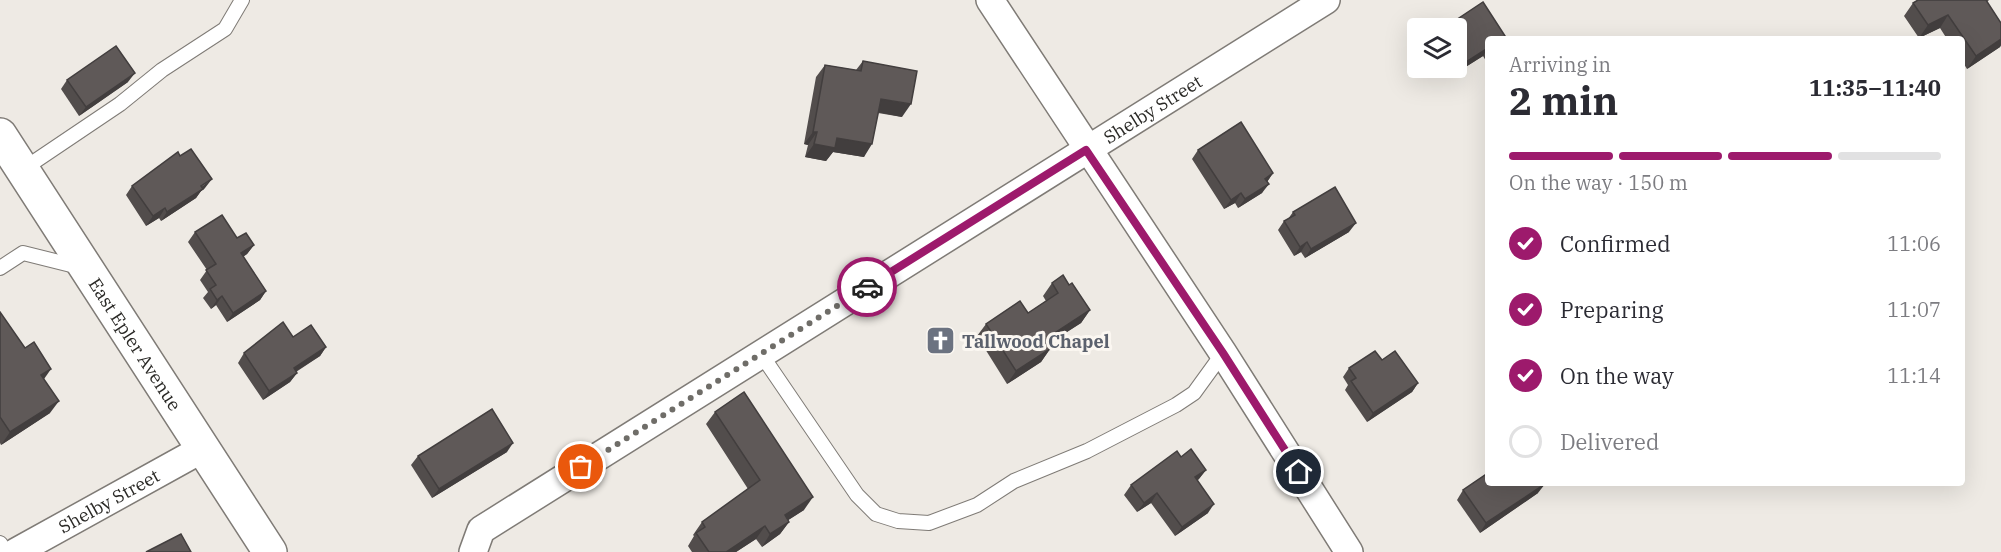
<!DOCTYPE html>
<html lang="en">
<head>
<meta charset="utf-8">
<style>
  :root { --surface:#fff; --page:#f2f2f3; --text:#2b2b33; --muted:#7c7c81; --line:#e1e1e2; --accent:#9d1a6c }
  body { margin:0; font-family:"IBM Plex Serif",serif; background:var(--page); color:var(--text); height:100vh; display:flex; flex-direction:column; font-size:22px; white-space:nowrap }
  * { box-sizing:border-box; margin:0 }
  p { font-size:20px; color:var(--muted) }
  .icon { flex:none; width:33px; height:33px; fill:none; stroke:currentColor; stroke-width:2; stroke-linecap:round; stroke-linejoin:round }
  .map { position:relative; flex:1; overflow:hidden }
  .sheet { position:absolute; left:1485px; top:36px; width:480px; height:450px; display:flex; flex-direction:column; background:var(--surface); border-radius:6px; box-shadow:0 6px 24px #0002 }
  .sheet>* { flex:none }
  .fabs { position:absolute; left:1407px; top:18px; display:grid; gap:12px }
  .fabs a { display:grid; place-items:center; width:60px; height:60px; border-radius:6px; background:var(--surface); box-shadow:0 6px 24px #0002; font-size:30px }
  .pin { position:absolute; display:grid; place-items:center; width:51px; height:51px; color:#fff; margin:-26px; border:3px solid #fff; border-radius:50%; box-shadow:0 2px 6px #0007 }
  .courier { position:absolute; display:grid; place-items:center; width:60px; height:60px; margin:-30px; border:4px solid #9d1a6c; border-radius:50%; background:#fff; color:#222; box-shadow:0 2px 8px #0007 }
  .overview em { font-style:normal; font-weight:700 }
  .overview div { display:flex; flex-direction:column-reverse }
  .overview { display:flex; align-items:center; justify-content:space-between; height:102px; padding:0 24px }
  h1 { font-size:39px; font-weight:700; line-height:45px }
  .bar { display:grid; grid-template-columns:repeat(4,1fr); gap:9px 6px; align-content:center; height:72px; padding:0 24px }
  .bar i { height:8px; border-radius:4px; background:var(--line) }
  .bar .current { background:var(--accent) }
  .bar p { grid-column:span 4 }
  ol { padding:0 24px; list-style:none }
  li { display:flex; align-items:center; gap:18px; height:66px }
  li p { margin-inline-start:auto }
  li .icon { padding:6px; border-radius:50%; background:var(--accent); color:#fff; stroke-width:4 }
  li:last-child { color:var(--muted) }
  li i { width:33px; height:33px; border:3px solid var(--line); border-radius:50% }
  .map>svg:first-child { display:block }
  .lines { fill:none; stroke-linecap:round; stroke-linejoin:round }
  .lane-casing { stroke:#7f7b76; stroke-width:16 }
  .street-casing { stroke:#7f7b76; stroke-width:30 }
  .secondary-casing { stroke:#7f7b76; stroke-width:36 }
  .lane { stroke:#fff; stroke-width:14 }
  .street { stroke:#fff; stroke-width:27 }
  .secondary { stroke:#fff; stroke-width:33 }
  .wall { fill:#524d4c }
  .shaded-wall { fill:#423e3e }
  .building { fill:#5f5958; stroke:#423e3e; stroke-width:1.5 }
  .done { stroke:#6f6d68; stroke-width:6; stroke-dasharray:0 10.8 }
  .route { stroke:#9d1a6c; stroke-width:8 }
  .labels { text-anchor:middle; dominant-baseline:central; stroke-width:6; stroke-linejoin:round; paint-order:stroke }
  .street-label { font-size:18px; fill:#2a2926; stroke:#fbf7f1 }
  .worship-label { font-size:18px; font-weight:bold; fill:#5b616d; stroke:#fbf7f1; text-anchor:start }
</style>
</head>
<body>
<div class="map">
<svg width="2001" height="552" viewBox="0 0 2001 552">
  <rect width="100%" height="100%" fill="#eeeae4"/>
  <g class="lines">
    <defs>
      <g id="lane">
        <polyline points="22,170 120,104 162,70 225,29 242,0"/>
        <polyline points="0,268 23,253 79,267"/>
        <polyline points="761,354 857,495 876,514 898,521 929,523 977,505 1014,481 1087,451 1176,405 1194,393 1223,353"/>
        <polyline points="0,543 6,552"/>
      </g>
      <g id="street">
        <polyline points="990,0 1223,353 1349,552"/>
        <path id="s1" d="M16 552 204 448"/>
        <path id="s2" d="M473 552 481 530 1326 0"/>
      </g>
      <g id="secondary">
        <path id="s3" d="M0 135 270 552"/>
      </g>
    </defs>
    <!-- lane casing -->
    <use href="#lane" class="lane-casing"/>
    <!-- street casing -->
    <use href="#street" class="street-casing"/>
    <!-- secondary casing -->
    <use href="#secondary" class="secondary-casing"/>
    <!-- lane -->
    <use href="#lane" class="lane"/>
    <!-- street -->
    <use href="#street" class="street"/>
    <!-- secondary -->
    <use href="#secondary" class="secondary"/>
  </g>
  <!-- wall -->
  <g class="wall">
    <polygon points="1918,0 1989,0 1987,2 2001,23 2001,45 2000,47 1967,69 1962,61 1962,39 1947,39 1940,28 1919,38 1904,16 1913,3"/>
    <polygon points="1456,28 1488,39 1488,59 1486,61 1483,56 1456,73 1452,68 1456,68"/>
    <polygon points="863,61 902,117 878,113 864,157 833,152 826,161 805,157 808,145 804,144 816,77 825,65 856,70"/>
    <polygon points="67,80 128,82 79,116 61,89"/>
    <polygon points="1198,150 1273,173 1267,182 1262,193 1238,208 1235,203 1224,209 1192,159"/>
    <polygon points="132,186 205,188 201,191 196,198 161,221 159,218 146,226 126,195"/>
    <polygon points="1293,212 1349,232 1305,258 1301,252 1294,256 1278,230 1284,221 1288,219"/>
    <polygon points="195,232 237,238 254,245 247,254 243,257 266,291 260,300 227,322 216,305 211,309 203,298 208,292 200,280 207,270 188,242"/>
    <polygon points="1052,283 1069,285 1090,310 1081,323 1047,345 1050,349 1041,362 1007,384 977,336 986,324 1028,313 1046,301 1043,296"/>
    <polygon points="0,312 44,379 50,413 1,445 0,443"/>
    <polygon points="293,337 326,347 320,356 296,372 297,373 290,382 263,400 238,363 244,353"/>
    <polygon points="1382,360 1418,383 1412,392 1367,422 1345,390 1348,385 1343,377 1349,368"/>
    <polygon points="715,412 804,510 788,520 789,522 780,534 762,547 756,539 736,552 692,552 688,546 694,536 693,535 702,522 748,489 706,424"/>
    <polygon points="507,452 432,498 411,465 418,456"/>
    <polygon points="1181,457 1206,470 1197,481 1208,513 1175,536 1151,503 1137,512 1124,495 1131,485"/>
    <polygon points="1463,490 1538,493 1480,533 1457,500"/>
  </g>
  <!-- shaded-wall -->
  <g class="shaded-wall">
    <polygon points="1948,15 1940,28 1919,38 1928,25"/>
    <polygon points="2001,39 2001,45 2000,47 1967,69 1976,56"/>
    <polygon points="1488,48 1483,56 1456,73 1463,64"/>
    <polygon points="135,73 128,82 79,116 86,107"/>
    <polygon points="881,99 911,104 902,117 872,111"/>
    <polygon points="813,132 817,132 808,145 804,144"/>
    <polygon points="837,138 872,144 864,157 833,152 826,161 805,157 814,144"/>
    <polygon points="1273,173 1267,182 1265,179"/>
    <polygon points="212,179 205,188 201,191 196,198 161,221 167,212"/>
    <polygon points="1269,184 1262,193 1238,208 1245,199"/>
    <polygon points="1241,193 1235,203 1224,209 1231,200"/>
    <polygon points="165,208 159,218 146,226 153,216"/>
    <polygon points="1356,223 1349,232 1305,258 1311,249"/>
    <polygon points="1307,242 1301,252 1294,256 1300,247"/>
    <polygon points="254,245 247,254 234,262 241,253"/>
    <polygon points="266,291 260,300 227,322 233,313"/>
    <polygon points="222,296 216,305 211,309 217,300"/>
    <polygon points="1090,310 1081,323 1035,352 1044,340"/>
    <polygon points="326,347 320,356 287,377 294,368"/>
    <polygon points="1050,349 1041,362 1007,384 1016,371"/>
    <polygon points="51,369 42,382 41,375"/>
    <polygon points="297,373 290,382 263,400 269,391"/>
    <polygon points="1418,383 1412,392 1367,422 1373,413"/>
    <polygon points="59,401 50,413 1,445 10,432"/>
    <polygon points="513,443 507,452 432,498 439,489"/>
    <polygon points="1206,470 1199,479 1189,487 1195,477"/>
    <polygon points="1545,484 1538,493 1480,533 1486,523"/>
    <polygon points="1157,493 1151,503 1137,512 1144,503"/>
    <polygon points="813,497 804,510 776,528 785,515"/>
    <polygon points="1214,504 1208,513 1175,536 1182,527"/>
    <polygon points="789,522 780,534 762,547 770,534"/>
    <polygon points="765,526 756,539 736,552 726,552"/>
  </g>
  <!-- building -->
  <g class="building">
    <polygon points="1918,0 1986,0 2001,23 2001,39 1976,56 1948,15 1928,25 1913,3"/>
    <polygon points="1483,2 1507,39 1488,39 1488,48 1463,64 1456,55 1456,28 1444,28"/>
    <polygon points="116,46 135,73 86,107 67,80"/>
    <polygon points="863,61 917,71 911,104 881,99 872,144 837,138 835,148 814,144 817,132 813,132 825,65 861,71"/>
    <polygon points="1241,122 1273,173 1265,179 1269,184 1245,199 1241,193 1231,200 1198,150"/>
    <polygon points="191,149 212,179 201,186 203,189 167,212 165,208 153,216 132,186 178,152 180,156"/>
    <polygon points="1335,187 1356,223 1311,249 1307,242 1300,247 1284,221 1295,215 1293,212"/>
    <polygon points="222,215 237,238 246,233 254,245 241,253 266,291 233,313 222,296 217,300 210,289 216,285 206,270 216,264 195,232"/>
    <polygon points="1063,275 1069,285 1072,283 1090,310 1044,340 1050,349 1016,371 986,324 1020,301 1028,313 1058,293 1052,283"/>
    <polygon points="0,312 25,348 34,342 51,369 41,375 59,401 10,432 0,417"/>
    <polygon points="283,322 293,337 311,325 326,347 294,368 297,373 269,391 244,353"/>
    <polygon points="1375,351 1382,360 1395,351 1418,383 1373,413 1351,381 1356,378 1349,368"/>
    <polygon points="744,392 813,497 785,515 789,522 770,534 765,526 726,552 709,552 696,533 705,527 702,522 760,480 715,412"/>
    <polygon points="492,409 513,443 439,489 418,456"/>
    <polygon points="1191,449 1206,470 1195,477 1214,504 1182,527 1157,493 1144,503 1131,485 1177,451 1181,457"/>
    <polygon points="1488,473 1488,483 1545,484 1486,523 1463,490"/>
    <polygon points="181,534 191,552 146,552"/>
  </g>
  <g class="lines">
    <!-- done -->
    <polyline class="done" points="581,467 867,287"/>
    <!-- route -->
    <polyline class="route" points="867,287 1086,150 1223,353 1299,472"/>
  </g>
  <!-- icons -->
  <defs>
    <symbol id="church-square" viewBox="-11 -11 22 22"><rect x="-9" y="-9" width="18" height="18" rx="4" fill="#6b7280" stroke="#fbf7f1"/><path d="M-1.2-6h2.4v3.5h3.3v2.4h-3.3V6h-2.4V-.1h-3.3v-2.4h3.3Z" fill="#fff"/></symbol>
  </defs>
  <g fill-rule="evenodd">
    <use href="#church-square" x="924" y="324" width="33" height="33"/>
  </g>
  <g class="labels">
    <!-- street labels -->
    <g class="street-label">
      <text stroke="none"><textPath href="#s2" startOffset="816">Shelby Street</textPath></text>
      <text stroke="none"><textPath href="#s3" startOffset="249">East Epler Avenue</textPath></text>
      <text stroke="none"><textPath href="#s1" startOffset="106">Shelby Street</textPath></text>
    </g>
    <!-- worship labels -->
    <g class="worship-label">
      <text x="962" y="341">Tallwood Chapel</text>
    </g>
  </g>
</svg>
<div class="fabs">
<a><svg class="icon" aria-label="layers" viewBox="0 0 24 24"><path d="M12 4l9 5-9 5-9-5zM3 14l9 5 9-5"/></svg></a>
</div>
<div class="pin" style="left:581px;top:467px;background:#ea580c"><svg class="icon" aria-label="bag" viewBox="0 0 24 24"><path d="M5 8h14l-1 12H6zM9 8a3 3 0 0 1 6 0"/></svg></div>
<div class="pin" style="left:1299px;top:472px;background:#1f2937"><svg class="icon" aria-label="home" viewBox="0 0 24 24"><path d="M3 11l9-7 9 7M6 9v11h12V9"/></svg></div>
<div class="courier" style="left:867px;top:287px"><svg class="icon" aria-label="car" viewBox="0 0 24 24"><path d="M5 17H2v-5l4-1 3-4h7l3 4 3 1v5h-3M9 17h6M6 11h13"/><circle cx="7" cy="17" r="2"/><circle cx="17" cy="17" r="2"/></svg></div>
<section class="sheet">
<div class="overview"><div><h1>2 min</h1><p>Arriving in</p></div><em>11:35–11:40</em></div>
<div class="bar"><i class="current"></i><i class="current"></i><i class="current"></i><i></i><p>On the way · 150 m</p></div>
<ol>
<li><svg class="icon" aria-label="check" viewBox="0 0 24 24"><path d="M5 12l5 5 9-10"/></svg>Confirmed<p>11:06</p></li>
<li><svg class="icon" aria-label="check" viewBox="0 0 24 24"><path d="M5 12l5 5 9-10"/></svg>Preparing<p>11:07</p></li>
<li><svg class="icon" aria-label="check" viewBox="0 0 24 24"><path d="M5 12l5 5 9-10"/></svg>On the way<p>11:14</p></li>
<li><i></i>Delivered</li>
</ol>
</section>
</div>
</body>
</html>
